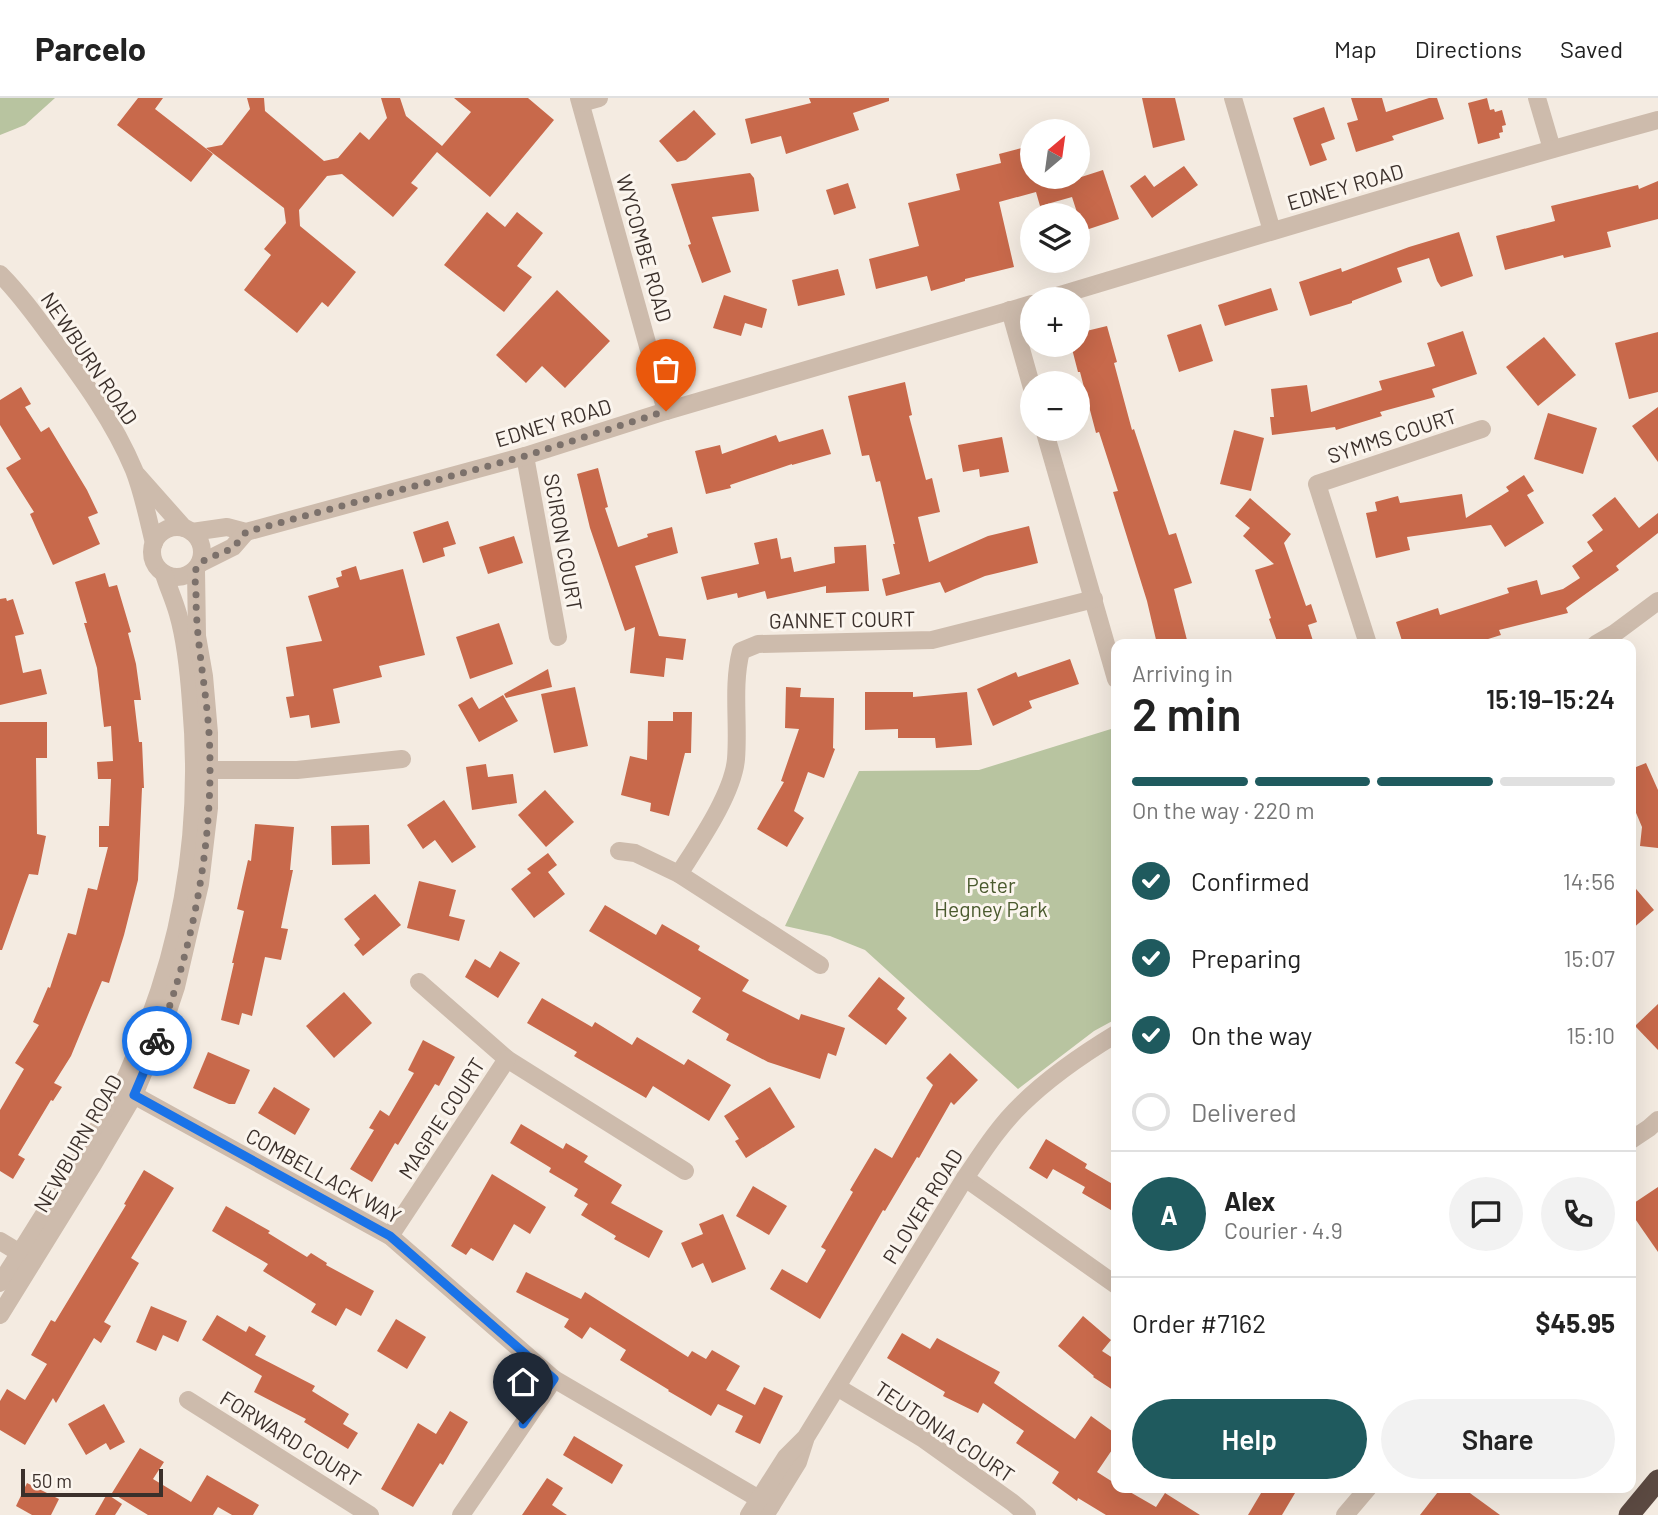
<!DOCTYPE html>
<html lang="en">
<head>
<meta charset="utf-8">
<style>
  :root { --surface:#fff; --page:#f2f2f2; --text:#222; --muted:#767676; --line:#e0e0e0; --accent:#1f5a5e }
  body { margin:0; font-family:Barlow,sans-serif; background:var(--page); color:var(--text); height:100vh; display:flex; flex-direction:column; font-size:26px; white-space:nowrap }
  * { box-sizing:border-box; margin:0 }
  p { font-size:23px; color:var(--muted) }
  .icon { flex:none; width:38px; height:38px; fill:none; stroke:currentColor; stroke-width:2; stroke-linecap:round; stroke-linejoin:round }
  .map { position:relative; flex:1; overflow:hidden }
  .details { position:absolute; left:1111px; top:541px; width:525px; height:854px; display:flex; flex-direction:column; background:var(--surface); border-radius:14px; box-shadow:0 7px 28px #0002 }
  .details>* { flex:none }
  .needle { width:46px; rotate:29deg }
  .tools { position:absolute; left:1020px; top:21px; display:grid; gap:14px }
  .tools a { display:grid; place-items:center; width:70px; height:70px; border-radius:50%; background:var(--surface); box-shadow:0 7px 28px #0002; font-size:35px }
  .scale { position:absolute; left:21px; bottom:18px; width:142px; box-sizing:border-box; padding-left:7px; border:4px solid #3b302b; border-top:0; font-size:19px; line-height:24px; white-space:nowrap; color:#3b302b; -webkit-text-stroke:5px #fbf5ee; paint-order:stroke }
  .pin { position:absolute; display:grid; place-items:center; width:60px; height:60px; color:#fff; margin:-72px -30px; border-radius:50% 50% 50% 0; rotate:-45deg; box-shadow:0 0 7px #0007 }
  .pin .icon { rotate:45deg }
  .courier { position:absolute; display:grid; place-items:center; width:70px; height:70px; margin:-35px; border:5px solid #1a73e8; border-radius:50%; background:#fff; color:#222; box-shadow:0 2px 9px #0007 }
  .overview em { font-style:normal; font-weight:600 }
  .overview div { display:flex; flex-direction:column-reverse }
  .overview { display:flex; align-items:center; justify-content:space-between; height:119px; padding:0 21px }
  h1 { font-size:46px; font-weight:600; line-height:52px }
  .bar { display:grid; grid-template-columns:repeat(4,1fr); gap:10px 7px; align-content:center; height:84px; padding:0 21px }
  .bar i { height:9px; border-radius:5px; background:var(--line) }
  .bar .selected { background:var(--accent) }
  .bar p { grid-column:span 4 }
  .line { display:flex; align-items:center; gap:18px; padding:0 21px; border-top:2px solid var(--line) }
  .line div { flex:1 }
  .round { display:grid; place-items:center; flex:none; width:74px; height:74px; border-radius:37px; background:var(--page) }
  ol { padding:0 21px; list-style:none }
  li { display:flex; align-items:center; gap:21px; height:77px }
  li p { margin-inline-start:auto }
  li .icon { padding:7px; border-radius:50%; background:var(--accent); color:#fff; stroke-width:4 }
  li:last-child { color:var(--muted) }
  li i { width:38px; height:38px; border:4px solid var(--line); border-radius:50% }
  .cta { display:flex; gap:14px; margin-top:auto; padding:14px 21px }
  .cta a { flex:1; height:80px; border-radius:42px; background:var(--accent); color:#fff; font-size:28px; font-weight:600; line-height:80px; text-align:center }
  .cta a+a { background:var(--page); color:var(--text) }
  header { display:flex; align-items:center; gap:42px; box-sizing:border-box; height:98px; padding:0 35px; background:var(--surface); border-bottom:2px solid var(--line) }
  header strong { font-size:33px }
  nav { display:flex; gap:38px; margin-inline-start:auto; font-size:24px }
  .map>svg:first-child { display:block }
  .green { fill:#b8c4a0 }
  .building { fill:#c8694b }
  .lines { fill:none; stroke-linecap:round; stroke-linejoin:round }
  .minor { stroke:#cdbbac; stroke-width:18 }
  .tertiary { stroke:#cdbbac; stroke-width:18 }
  .motorway { stroke:#5c4a42; stroke-width:21 }
  .done { stroke:#7c716b; stroke-width:7; stroke-dasharray:0 12.6 }
  .route { stroke:#1a73e8; stroke-width:9 }
  .labels { text-anchor:middle; dominant-baseline:central; stroke-width:6; stroke-linejoin:round; paint-order:stroke }
  .street-label { font-size:21px; fill:#3b302b; stroke:#fbf5ee }
  .park-label { font-size:21px; fill:#4a5a2e; stroke:#fbf5ee }
</style>
</head>
<body>
<header>
<strong>Parcelo</strong>
<nav><a>Map</a><a>Directions</a><a>Saved</a></nav>
</header>
<div class="map">
<svg width="1658" height="1417" viewBox="0 0 1658 1417">
  <rect width="100%" height="100%" fill="#f4ebe1"/>
  <!-- green -->
  <g class="green">
    <polygon points="0,0 55,0 25,27 0,37"/>
    <polygon points="1111,631 1116,649 1116,921 1094,933 1018,991 865,852 830,838 785,828 859,673 979,672"/>
  </g>
  <!-- building -->
  <g class="building">
    <polygon points="138,0 163,0 155,11 213,56 191,84 117,27"/>
    <polygon points="247,0 264,0 265,13 324,63 338,60 360,34 369,42 387,20 381,0 400,0 406,18 442,48 471,14 454,0 528,0 554,22 490,99 437,54 411,85 418,90 393,119 342,76 327,78 299,112 300,128 356,174 328,209 322,204 297,235 244,192 271,157 264,151 286,125 284,110 206,50 222,47 250,11"/>
    <polygon points="809,0 889,0 889,3 853,15 859,32 786,56 781,38 751,46 745,21 811,5"/>
    <polygon points="1142,0 1175,0 1185,42 1153,50"/>
    <polygon points="1351,0 1382,0 1386,14 1429,0 1437,0 1444,21 1392,38 1394,42 1356,54 1347,25 1358,22"/>
    <polygon points="1487,0 1490,12 1494,11 1495,14 1502,12 1506,27 1502,28 1503,34 1499,35 1500,40 1478,46 1468,5"/>
    <polygon points="1324,9 1335,41 1321,46 1327,62 1310,68 1293,20"/>
    <polygon points="694,12 716,36 686,62 677,64 659,43"/>
    <polygon points="1029,48 1032,59 1032,79 1075,79 1075,81 1103,72 1119,121 1083,133 1072,99 1040,108 1036,94 999,104 1014,169 965,181 965,183 931,193 927,178 876,191 869,161 919,148 908,105 960,92 956,76 1001,65 999,56"/>
    <polygon points="1184,68 1198,87 1152,120 1130,88 1145,77 1154,89"/>
    <polygon points="750,75 754,80 759,113 712,119 731,174 702,185 688,147 691,146 671,86"/>
    <polygon points="1658,83 1658,121 1607,134 1611,149 1564,160 1563,157 1505,172 1496,138 1555,123 1551,108 1638,87 1639,91"/>
    <polygon points="848,85 856,110 834,117 826,92"/>
    <polygon points="487,114 505,129 517,114 543,135 517,168 532,179 504,214 444,167"/>
    <polygon points="1459,134 1473,178 1441,189 1437,183 1429,160 1397,170 1402,184 1352,203 1352,205 1310,218 1299,184 1341,170 1342,174 1409,149"/>
    <polygon points="838,171 845,197 798,208 792,182"/>
    <polygon points="1271,190 1278,212 1225,228 1218,207"/>
    <polygon points="557,192 610,243 565,290 542,268 526,285 496,257"/>
    <polygon points="724,197 767,211 762,230 745,225 741,238 713,230"/>
    <polygon points="1201,226 1213,263 1179,274 1167,237"/>
    <polygon points="1107,228 1117,264 1114,265 1132,332 1134,331 1169,437 1176,435 1192,485 1174,491 1188,546 1157,546 1147,503 1113,394 1118,393 1099,334 1096,335 1080,274 1078,274 1071,247 1078,247 1078,235"/>
    <polygon points="1463,233 1477,276 1432,291 1435,299 1380,314 1382,318 1336,332 1335,329 1272,337 1270,319 1274,319 1271,291 1307,287 1311,314 1382,292 1379,283 1435,268 1427,245"/>
    <polygon points="1658,234 1658,294 1629,301 1615,245"/>
    <polygon points="1544,239 1576,277 1538,308 1506,269"/>
    <polygon points="905,284 912,317 909,318 926,382 932,380 940,414 918,419 929,464 988,438 1029,428 1038,465 985,478 945,495 940,484 886,498 882,481 900,476 893,446 895,446 880,383 876,384 869,357 862,358 848,298"/>
    <polygon points="21,289 31,306 25,309 41,334 49,329 87,392 98,415 88,419 100,446 53,467 30,416 34,414 6,370 21,361 0,327 0,302"/>
    <polygon points="1658,309 1658,364 1632,328"/>
    <polygon points="1548,315 1597,330 1583,376 1534,361"/>
    <polygon points="823,331 831,356 792,367 792,366 730,387 731,390 706,396 695,353 720,347 722,356 776,337 779,344"/>
    <polygon points="1234,332 1264,340 1251,393 1220,386"/>
    <polygon points="1002,339 1009,374 980,379 979,371 963,374 958,347"/>
    <polygon points="598,370 608,409 605,410 618,449 648,439 647,436 672,429 678,455 635,468 659,538 686,541 683,562 666,560 664,579 630,575 635,529 625,533 590,430 577,376"/>
    <polygon points="1524,377 1534,393 1527,397 1544,425 1505,449 1491,427 1407,439 1410,452 1376,460 1366,415 1377,413 1375,404 1398,398 1400,405 1462,396 1466,420 1509,393 1506,389"/>
    <polygon points="1615,399 1639,430 1658,415 1658,435 1616,468 1619,472 1566,510 1568,515 1499,532 1501,537 1472,546 1403,546 1396,524 1438,510 1440,517 1509,495 1507,490 1537,482 1541,497 1563,491 1580,480 1572,468 1593,453 1587,444 1603,432 1592,417"/>
    <polygon points="1250,400 1291,436 1284,445 1306,508 1311,506 1317,524 1308,527 1314,546 1278,546 1269,521 1271,520 1255,472 1274,466 1243,438 1250,430 1235,418"/>
    <polygon points="448,423 456,446 443,450 445,458 423,465 413,434"/>
    <polygon points="514,438 523,465 488,476 479,449"/>
    <polygon points="777,440 781,461 791,459 794,474 835,465 834,449 866,447 869,493 826,495 826,488 767,501 765,493 738,500 737,495 707,502 701,479 759,466 754,445"/>
    <polygon points="356,468 360,482 403,471 425,557 379,568 382,579 333,591 340,625 311,630 309,617 290,620 286,599 294,598 286,549 322,543 308,498 339,489 336,480 342,478 341,473"/>
    <polygon points="105,475 109,489 117,487 131,534 128,535 136,566 141,602 134,602 139,644 142,644 144,690 142,690 138,782 124,837 109,885 102,883 71,958 54,985 62,989 53,1003 51,1002 18,1057 25,1061 13,1081 0,1073 0,1012 24,971 15,965 39,927 33,924 48,889 50,890 68,835 76,837 88,790 97,792 108,749 99,749 99,728 109,728 111,681 98,681 97,664 113,663 111,628 104,629 97,570 84,525 87,525 75,484"/>
    <polygon points="6,500 7,503 13,501 24,536 15,538 23,575 41,571 47,596 0,607 0,501"/>
    <polygon points="499,525 513,566 470,581 456,539"/>
    <polygon points="1070,561 1079,586 1029,603 1032,610 993,628 977,591 1016,574 1018,579"/>
    <polygon points="548,571 552,589 506,600 504,596"/>
    <polygon points="575,589 588,648 554,655 541,596"/>
    <polygon points="786,589 801,590 800,599 834,600 833,650 835,651 824,680 808,674 794,713 804,720 787,749 757,731 784,684 781,683 799,631 785,630"/>
    <polygon points="865,594 913,594 913,599 967,594 972,647 936,650 935,640 898,640 898,631 865,632"/>
    <polygon points="503,597 518,623 479,644 458,607 472,599 479,611"/>
    <polygon points="673,614 692,614 691,655 685,655 669,718 650,713 651,705 621,697 630,658 647,662 648,623 673,623"/>
    <polygon points="0,624 47,624 47,660 36,660 37,736 46,738 38,777 29,776 2,852 0,852"/>
    <polygon points="1646,665 1658,692 1658,750 1640,748 1642,729 1631,703 1631,671"/>
    <polygon points="486,666 488,679 513,676 517,705 472,712 466,669"/>
    <polygon points="545,692 574,724 546,749 518,717"/>
    <polygon points="444,702 476,749 452,765 435,742 423,751 407,727"/>
    <polygon points="255,726 294,729 290,772 293,772 281,830 288,831 281,862 265,859 252,918 242,915 239,927 221,922 234,865 232,865 244,813 237,811 248,762 251,763"/>
    <polygon points="369,727 370,766 332,767 331,728"/>
    <polygon points="548,755 557,767 548,774 565,796 534,820 511,791 531,775 527,771"/>
    <polygon points="419,783 456,792 449,818 465,822 459,843 407,830"/>
    <polygon points="1631,785 1654,812 1631,832"/>
    <polygon points="375,796 401,827 363,858 354,847 360,841 344,821"/>
    <polygon points="605,807 656,837 662,826 700,848 698,852 749,882 742,893 799,922 801,916 845,930 836,958 828,955 820,981 768,964 726,942 729,936 692,914 701,900 589,833"/>
    <polygon points="500,853 520,865 498,900 465,879 475,861 490,870"/>
    <polygon points="879,879 905,900 897,911 907,920 886,947 848,918"/>
    <polygon points="344,894 372,925 334,960 306,928"/>
    <polygon points="542,900 592,929 595,924 632,947 637,939 684,967 688,961 731,987 709,1023 653,988 646,1000 574,958 577,954 527,925"/>
    <polygon points="1658,906 1658,952 1635,928"/>
    <polygon points="423,942 455,959 439,988 435,986 398,1047 395,1045 372,1084 350,1071 374,1032 369,1030 380,1012 389,1018 414,975 408,972"/>
    <polygon points="208,954 250,972 235,1006 229,1006 193,990"/>
    <polygon points="950,955 978,982 954,1007 951,1004 919,1060 917,1059 885,1113 883,1112 820,1221 770,1191 782,1171 807,1185 826,1152 821,1149 853,1094 850,1092 875,1050 892,1060 933,987 926,980"/>
    <polygon points="274,989 310,1011 295,1037 258,1015"/>
    <polygon points="770,989 795,1029 746,1060 735,1043 739,1041 724,1018"/>
    <polygon points="521,1026 563,1051 566,1045 588,1058 584,1064 622,1087 611,1105 663,1133 649,1160 614,1141 616,1138 581,1117 588,1106 574,1098 578,1091 549,1074 551,1070 510,1045"/>
    <polygon points="1046,1041 1087,1066 1085,1070 1116,1088 1116,1115 1082,1095 1085,1089 1053,1071 1047,1081 1029,1070"/>
    <polygon points="144,1072 174,1090 131,1160 139,1165 104,1224 111,1228 101,1245 94,1240 56,1305 53,1300 25,1347 0,1332 0,1303 7,1291 25,1302 47,1266 31,1257 51,1222 55,1224 126,1107 124,1106"/>
    <polygon points="492,1076 546,1109 530,1136 514,1126 493,1163 471,1150 466,1157 451,1148"/>
    <polygon points="753,1088 787,1108 769,1137 736,1118"/>
    <polygon points="1658,1089 1658,1154 1631,1115 1631,1107"/>
    <polygon points="226,1108 270,1133 268,1135 307,1159 311,1155 327,1165 326,1167 374,1193 361,1218 346,1210 336,1228 311,1214 316,1206 263,1173 268,1166 212,1133"/>
    <polygon points="723,1116 746,1171 712,1185 703,1165 692,1170 681,1145 703,1136 699,1126"/>
    <polygon points="526,1174 581,1201 585,1194 688,1259 692,1253 706,1261 712,1252 740,1268 726,1292 755,1307 764,1289 783,1298 760,1346 735,1334 743,1318 718,1306 711,1318 668,1293 669,1292 620,1262 626,1252 590,1229 582,1241 564,1229 569,1221 516,1194"/>
    <polygon points="151,1208 187,1223 178,1244 163,1237 156,1253 136,1244"/>
    <polygon points="217,1217 246,1234 249,1228 266,1238 255,1257 315,1288 312,1293 349,1316 343,1326 358,1335 348,1351 304,1324 306,1321 254,1294 262,1278 202,1242"/>
    <polygon points="1083,1218 1111,1242 1102,1253 1116,1262 1116,1294 1093,1279 1094,1278 1058,1248"/>
    <polygon points="396,1221 426,1239 407,1271 377,1253"/>
    <polygon points="902,1235 930,1251 937,1240 1000,1274 994,1285 1075,1341 1091,1318 1116,1336 1116,1346 1097,1374 1116,1386 1116,1390 1123,1390 1156,1409 1165,1395 1200,1417 1106,1417 1078,1400 1077,1403 1052,1385 1059,1374 1016,1345 1024,1333 983,1305 978,1315 943,1298 945,1294 887,1260"/>
    <polygon points="104,1306 125,1344 110,1352 106,1345 86,1357 68,1326"/>
    <polygon points="450,1313 468,1324 443,1367 440,1365 413,1409 381,1391 418,1325 436,1336"/>
    <polygon points="574,1338 623,1367 612,1386 563,1357"/>
    <polygon points="140,1350 164,1364 153,1381 191,1404 207,1377 259,1407 253,1417 232,1417 218,1409 213,1417 148,1417 112,1395"/>
    <polygon points="547,1380 563,1390 552,1407 567,1417 522,1417"/>
    <polygon points="27,1385 59,1401 51,1417 32,1417 16,1408"/>
    <polygon points="1264,1390 1298,1390 1282,1417 1248,1417"/>
    <polygon points="1441,1390 1463,1390 1500,1417 1420,1417"/>
    <polygon points="107,1396 122,1406 115,1417 95,1417"/>
  </g>
  <g class="lines">
    <!-- minor -->
    <g class="minor">
      <polyline points="579,0 666,313"/>
      <polyline points="1233,0 1272,133"/>
      <polyline points="1537,0 1552,51"/>
      <polyline points="581,5 599,0"/>
      <path d="M1047 201C1250 140 1453 78 1658 22"/>
      <polyline points="1010,212 1032,290"/>
      <polyline points="1044,331 1116,581"/>
      <polyline points="525,358 558,539"/>
      <polyline points="192,434 227,429 246,434 525,358 666,313 1032,206"/>
      <polyline points="201,465 233,449 246,434"/>
      <polyline points="1368,546 1317,386 1482,331"/>
      <polyline points="1596,546 1615,535 1658,503"/>
      <polyline points="195,672 297,672 402,661"/>
      <polyline points="619,753 635,755 679,776 820,867"/>
      <path d="M679 776C698 746 733 696 736 661 739 625 732 588 741 553L758 546 932 542 1094 501"/>
      <polyline points="419,884 507,961 685,1073"/>
      <polyline points="121,990 390,1138 554,1281 771,1408"/>
      <polyline points="1631,1042 1649,1030 1658,1022"/>
      <polyline points="965,1080 1116,1187"/>
      <polyline points="390,1138 507,961"/>
      <polyline points="0,1143 33,1163"/>
      <polyline points="837,1289 922,1340 1013,1405 1027,1417"/>
      <polyline points="188,1302 370,1417"/>
      <polyline points="766,1416 798,1364 805,1342"/>
      <polyline points="461,1417 554,1281"/>
      <path d="M749 1417 786 1359 806 1339 965 1080C982 1055 999 1028 1021 1007 1049 979 1083 956 1116 936"/>
      <polyline points="1345,1417 1368,1390"/>
    </g>
    <!-- tertiary -->
    <g class="tertiary">
      <path d="M0 176C19 195 35 217 51 239 82 280 114 324 134 372 143 395 148 421 154 445"/>
      <polyline points="137,377 184,430"/>
      <circle cx="177" cy="454" r="25"/>
      <path d="M0 1185C20 1156 38 1125 57 1096 79 1062 101 1027 120 991 129 974 136 955 143 937 186 831 201 718 191 605 189 575 186 544 178 516 174 502 168 489 164 476"/>
      <polyline points="0,1217 94,1065 134,997 164,925 176,889 200,786 209,710 209,635 204,578 197,538 196,472"/>
    </g>
    <!-- motorway -->
    <polyline class="motorway" points="1629,1417 1658,1382"/>
  </g>
  <g class="lines">
    <!-- done -->
    <path class="done" d="M157 943C194 847 215 738 209 635 206 589 196 544 196 498 196 490 194 478 196 471 201 459 222 457 232 450 237 446 242 439 246 434L525 358 666 313"/>
    <!-- route -->
    <polyline class="route" points="157,943 134,997 390,1138 554,1281 523,1326"/>
  </g>
  <g class="labels">
    <!-- street labels -->
    <g class="street-label">
      <text transform="translate(1345 88) rotate(-16)">EDNEY ROAD</text>
      <text transform="translate(645 150) rotate(74)">WYCOMBE ROAD</text>
      <text transform="translate(90 260) rotate(56)">NEWBURN ROAD</text>
      <text transform="translate(553 324) rotate(-17)">EDNEY ROAD</text>
      <text transform="translate(1392 337) rotate(-18)">SYMMS COURT</text>
      <text transform="translate(564 444) rotate(80)">SCIRON COURT</text>
      <text transform="translate(842 521) rotate(-1)">GANNET COURT</text>
      <text transform="translate(441 1020) rotate(-57)">MAGPIE COURT</text>
      <text transform="translate(77 1045) rotate(-60)">NEWBURN ROAD</text>
      <text transform="translate(324 1077) rotate(29)">COMBELLACK WAY</text>
      <text transform="translate(922 1108) rotate(-58)">PLOVER ROAD</text>
      <text transform="translate(945 1333) rotate(34)">TEUTONIA COURT</text>
      <text transform="translate(291 1340) rotate(32)">FORWARD COURT</text>
    </g>
    <!-- park labels -->
    <g class="park-label">
      <text x="991" y="786">Peter<tspan x="991" dy="24">Hegney Park</tspan></text>
    </g>
  </g>
</svg>
<div class="tools">
<a><svg class="needle" viewBox="-14 -14 28 28"><path d="M0-13l5 13h-10z" fill="#e53935"/><path d="M0 13l5-13h-10z" fill="#767676"/></svg></a>
<a><svg class="icon" aria-label="layers" viewBox="0 0 24 24"><path d="M12 4l9 5-9 5-9-5zM3 14l9 5 9-5"/></svg></a>
<a>+</a>
<a>−</a>
</div>
<div class="scale">50 m</div>
<div class="pin" style="left:666px;top:313px;background:#ea580c"><svg class="icon" aria-label="bag" viewBox="0 0 24 24"><path d="M5 8h14l-1 12H6zM9 8a3 3 0 0 1 6 0"/></svg></div>
<div class="pin" style="left:523px;top:1326px;background:#1f2937"><svg class="icon" aria-label="home" viewBox="0 0 24 24"><path d="M3 11l9-7 9 7M6 9v11h12V9"/></svg></div>
<div class="courier" style="left:157px;top:943px"><svg class="icon" aria-label="bike" viewBox="0 0 24 24"><circle cx="6" cy="16" r="4"/><circle cx="18" cy="16" r="4"/><path d="M6 16l4-8h5l3 8M10 8l3 8H6M13 5h3"/></svg></div>
<section class="details">
<div class="overview"><div><h1>2 min</h1><p>Arriving in</p></div><em>15:19–15:24</em></div>
<div class="bar"><i class="selected"></i><i class="selected"></i><i class="selected"></i><i></i><p>On the way · 220 m</p></div>
<ol>
<li><svg class="icon" aria-label="check" viewBox="0 0 24 24"><path d="M5 12l5 5 9-10"/></svg>Confirmed<p>14:56</p></li>
<li><svg class="icon" aria-label="check" viewBox="0 0 24 24"><path d="M5 12l5 5 9-10"/></svg>Preparing<p>15:07</p></li>
<li><svg class="icon" aria-label="check" viewBox="0 0 24 24"><path d="M5 12l5 5 9-10"/></svg>On the way<p>15:10</p></li>
<li><i></i>Delivered</li>
</ol>
<div class="line" style="height:126px"><b class="round" style="background:var(--accent);color:#fff">A</b><div><b>Alex</b><p>Courier · 4.9</p></div><a class="round"><svg class="icon" aria-label="chat" viewBox="0 0 24 24"><path d="M4 5h16v11H9l-5 4z"/></svg></a><a class="round"><svg class="icon" aria-label="phone" viewBox="0 0 24 24"><path d="M5 4h4l2 5-3 2q2 4 5 5l2-3 5 2v4C11 20 4 13 5 4z"/></svg></a></div>
<div class="line" style="height:91px"><div>Order #7162</div><b>$45.95</b></div>
<div class="cta"><a>Help</a><a>Share</a></div>
</section>
</div>
</body>
</html>
